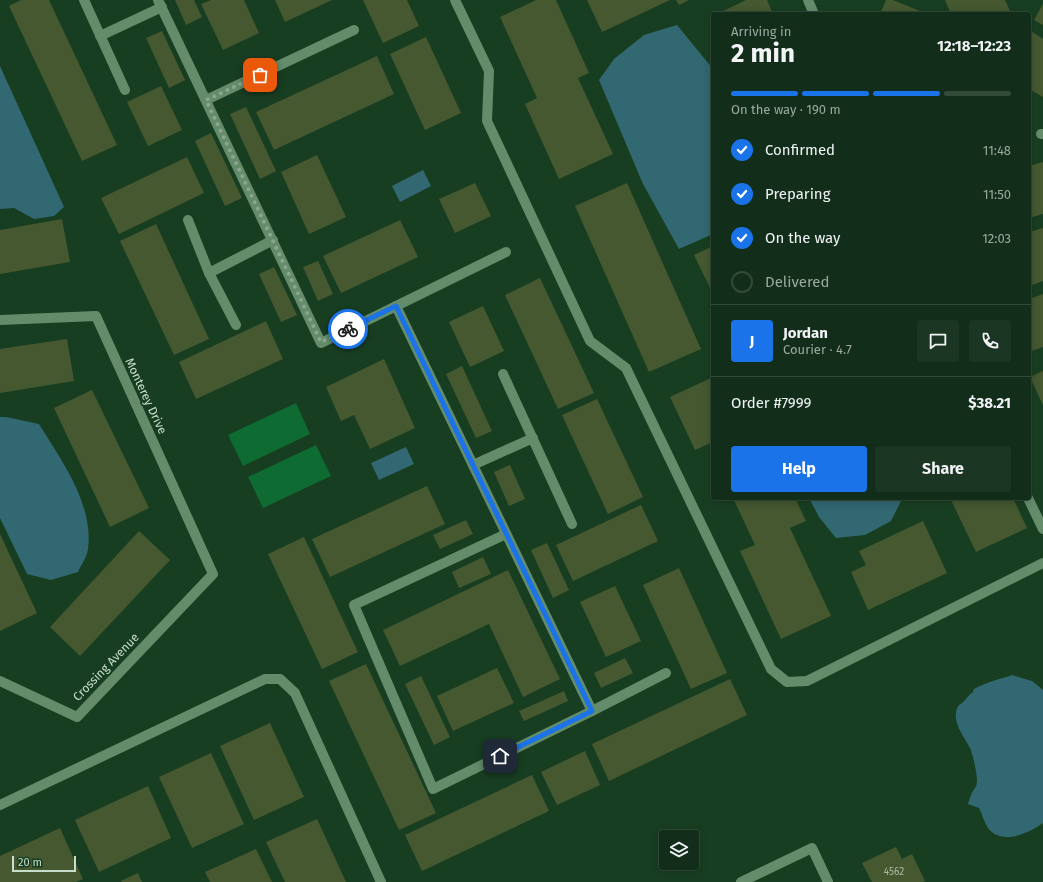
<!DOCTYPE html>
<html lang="en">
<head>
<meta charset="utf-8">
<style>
  :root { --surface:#122e1a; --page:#1b3623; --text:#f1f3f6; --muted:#9ca8a2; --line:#314a39; --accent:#1a73e8 }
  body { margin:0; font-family:"Fira Sans",sans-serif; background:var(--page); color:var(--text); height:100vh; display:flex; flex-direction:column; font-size:15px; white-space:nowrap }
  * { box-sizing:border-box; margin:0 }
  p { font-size:13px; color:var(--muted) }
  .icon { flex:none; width:22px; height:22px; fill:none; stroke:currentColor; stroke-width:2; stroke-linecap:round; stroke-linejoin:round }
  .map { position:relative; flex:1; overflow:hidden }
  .side { position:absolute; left:711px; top:12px; width:320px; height:488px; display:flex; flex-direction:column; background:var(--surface); border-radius:4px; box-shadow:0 2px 10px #0003,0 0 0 1px var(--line) }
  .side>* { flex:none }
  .fabs { position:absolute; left:659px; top:830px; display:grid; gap:8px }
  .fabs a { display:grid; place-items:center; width:40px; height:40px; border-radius:4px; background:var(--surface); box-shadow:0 2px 10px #0003,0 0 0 1px var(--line); font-size:20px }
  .scale { position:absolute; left:12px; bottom:10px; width:64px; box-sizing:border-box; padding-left:4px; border:2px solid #c8decc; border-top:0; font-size:11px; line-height:14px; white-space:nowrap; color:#c8decc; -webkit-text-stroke:3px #183e22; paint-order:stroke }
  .pin { position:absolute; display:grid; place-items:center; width:34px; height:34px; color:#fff; margin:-17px; border-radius:8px; box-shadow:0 2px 6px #0006 }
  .courier { position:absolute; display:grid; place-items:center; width:40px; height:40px; margin:-20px; border:3px solid #1a73e8; border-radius:50%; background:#fff; color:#222; box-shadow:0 1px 5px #0007 }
  .headline em { font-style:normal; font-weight:700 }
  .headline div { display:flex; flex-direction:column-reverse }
  .headline { display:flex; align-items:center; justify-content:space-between; height:68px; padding:0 20px }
  h1 { font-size:26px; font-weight:700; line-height:30px }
  .bar { display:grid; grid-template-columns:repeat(4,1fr); gap:6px 4px; align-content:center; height:48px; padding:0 20px }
  .bar i { height:5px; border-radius:3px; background:var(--line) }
  .bar .active { background:var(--accent) }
  .bar p { grid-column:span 4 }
  .line { display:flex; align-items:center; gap:10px; padding:0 20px; border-top:1px solid var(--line) }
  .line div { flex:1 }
  .round { display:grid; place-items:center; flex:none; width:42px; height:42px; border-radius:4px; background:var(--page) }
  ol { padding:0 20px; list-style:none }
  li { display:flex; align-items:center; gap:12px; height:44px }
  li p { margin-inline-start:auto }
  li .icon { padding:4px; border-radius:50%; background:var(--accent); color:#fff; stroke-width:4 }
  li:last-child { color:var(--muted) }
  li i { width:22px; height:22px; border:2px solid var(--line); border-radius:50% }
  .cta { display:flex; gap:8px; margin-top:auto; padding:8px 20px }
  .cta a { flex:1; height:46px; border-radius:4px; background:var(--accent); color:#fff; font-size:16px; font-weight:700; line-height:46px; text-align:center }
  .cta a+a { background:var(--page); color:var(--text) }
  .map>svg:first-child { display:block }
  .green { fill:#0e6b31 }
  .water { fill:#326871 }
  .building { fill:#455830 }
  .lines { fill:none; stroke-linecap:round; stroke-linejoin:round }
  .service { stroke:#648c6b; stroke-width:10 }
  .done { stroke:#8aa690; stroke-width:4; stroke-dasharray:0 7.2 }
  .route { stroke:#1a73e8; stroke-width:5 }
  .labels { text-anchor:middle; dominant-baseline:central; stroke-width:4; stroke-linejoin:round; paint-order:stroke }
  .number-label { font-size:10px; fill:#a7bca5 }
  .street-label { font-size:12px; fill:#c8decc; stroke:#183e22 }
</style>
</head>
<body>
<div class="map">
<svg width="1043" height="882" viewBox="0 0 1043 882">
  <rect width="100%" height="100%" fill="#183e22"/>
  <!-- green -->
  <g class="green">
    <polygon points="296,403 310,434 243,466 228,435"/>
    <polygon points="316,445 331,476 263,508 248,477"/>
  </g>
  <!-- water -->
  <g class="water">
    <polygon points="677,25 713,69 713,234 679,249 643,184 599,80 614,59 644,35"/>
    <polygon points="0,66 64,207 54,216 34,219 14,208 0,209"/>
    <polygon points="423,170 431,186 400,202 392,186"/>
    <path d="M0 417H6L39 424C61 460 94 504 88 549 87 557 81 565 78 572L51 580 27 574 0 518Z"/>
    <polygon points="406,447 414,464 379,480 371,463"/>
    <polygon points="809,498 901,498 901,501 891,521 865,535 836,538 819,517"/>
    <path d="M1013 675 1015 676 1032 681 1043 690V823C1029 833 1002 846 988 828 984 822 982 814 979 808L968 804C969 801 970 797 971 795 973 789 977 788 977 781 977 774 973 754 970 748 964 736 949 719 959 705 965 702 967 696 973 692L974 689C987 682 999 679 1013 675Z"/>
  </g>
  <!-- building -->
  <g class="building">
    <polygon points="21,0 49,0 117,145 82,161 9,6"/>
    <polygon points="175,0 194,0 202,17 186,25"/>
    <polygon points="211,0 244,0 259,33 223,50 201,4"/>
    <polygon points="275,0 332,0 285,22"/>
    <polygon points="363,0 407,0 419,26 383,43"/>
    <polygon points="536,0 556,0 589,73 578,78 613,154 559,179 525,104 537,98 500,17"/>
    <polygon points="587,0 670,0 602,32"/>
    <polygon points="676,0 689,0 679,5"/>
    <polygon points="746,0 767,0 773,14 717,14"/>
    <polygon points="886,0 893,0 927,14 880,14"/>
    <polygon points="945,0 1005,0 1011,13 951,14"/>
    <polygon points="1043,4 1043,25 1034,20"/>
    <polygon points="162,31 185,80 169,88 146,38"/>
    <polygon points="1031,31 1043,39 1043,97 1029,89 1029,34"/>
    <polygon points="426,37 461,113 425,130 390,54"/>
    <polygon points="377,56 394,94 274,150 256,112"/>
    <polygon points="161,86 182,130 148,146 127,102"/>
    <polygon points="246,107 276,171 260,179 230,114"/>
    <polygon points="211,133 242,198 225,206 195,141"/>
    <polygon points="317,155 346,217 309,234 281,172"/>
    <polygon points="187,157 204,193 119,234 101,198"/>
    <polygon points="1043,162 1043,214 1029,218 1029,166"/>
    <polygon points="475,183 491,216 455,233 439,199"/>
    <polygon points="627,183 701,349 649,372 575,206"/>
    <polygon points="62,219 70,262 0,274 0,230"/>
    <polygon points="400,220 418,257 341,293 323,256"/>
    <polygon points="156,224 209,339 174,355 120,241"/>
    <polygon points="1043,228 1043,281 1029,286 1029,232"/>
    <polygon points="713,246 713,294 694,255"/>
    <polygon points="318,261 333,294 318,301 303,267"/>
    <polygon points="274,267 297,315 281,322 259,274"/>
    <polygon points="540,278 594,393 558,409 505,295"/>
    <polygon points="1043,294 1043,347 1032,351 1029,343 1029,299"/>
    <polygon points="483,306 504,351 470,367 449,322"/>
    <polygon points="266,321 283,359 196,399 179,362"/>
    <polygon points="67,339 74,381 0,393 0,349"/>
    <polygon points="384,359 415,428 370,449 354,415 341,421 326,387"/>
    <polygon points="462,366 492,431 476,438 446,374"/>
    <polygon points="1043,371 1043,405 1030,377"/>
    <polygon points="713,377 713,442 695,450 670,397"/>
    <polygon points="92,390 149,508 110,527 54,408"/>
    <polygon points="597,399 643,497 608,514 562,415"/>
    <polygon points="510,465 525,499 509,506 494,472"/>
    <polygon points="427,486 445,524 330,577 312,539"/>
    <polygon points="733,498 795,498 806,521 790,528 831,616 781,639 740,551 755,545"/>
    <polygon points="950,498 1013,498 1027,528 976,552"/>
    <polygon points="641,505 658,541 573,581 556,545"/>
    <polygon points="466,520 473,534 440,549 433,535"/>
    <polygon points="923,521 947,573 868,610 851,572 866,565 859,551"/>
    <polygon points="139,531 170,560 80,656 50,627"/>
    <polygon points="0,534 37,613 0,631"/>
    <polygon points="304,537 358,652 322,669 268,554"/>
    <polygon points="547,543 569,590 553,598 531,550"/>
    <polygon points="483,557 491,574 459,588 452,572"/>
    <polygon points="679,568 727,673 691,689 643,585"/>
    <polygon points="508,570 560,679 523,697 489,624 400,666 383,630"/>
    <polygon points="615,586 641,641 606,657 580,602"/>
    <polygon points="625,658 633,673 601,688 594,673"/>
    <polygon points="366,664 436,813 399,830 329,681"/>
    <polygon points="497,668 514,703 453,731 437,696"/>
    <polygon points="421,676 450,737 434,745 405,684"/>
    <polygon points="730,679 747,715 609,781 592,744"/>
    <polygon points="564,691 568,701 524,721 519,711"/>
    <polygon points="270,723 304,797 254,820 220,746"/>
    <polygon points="585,751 600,785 557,805 541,772"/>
    <polygon points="211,753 244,824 192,848 159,777"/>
    <polygon points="532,775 549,811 422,871 405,835"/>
    <polygon points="148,786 171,838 99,872 75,820"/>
    <polygon points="317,819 346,882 285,882 266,842"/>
    <polygon points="60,828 83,879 76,882 0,882 0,856"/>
    <polygon points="896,847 902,859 912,854 925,881 922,882 872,882 862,863"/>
    <polygon points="256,849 272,882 210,882 205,872"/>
    <polygon points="138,873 142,882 122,882 121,881"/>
  </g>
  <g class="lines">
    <!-- service -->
    <g class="service">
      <polyline points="84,0 125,90"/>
      <polyline points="158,0 321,343 506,252"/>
      <polyline points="455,0 489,71 487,121 590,341 626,368 771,669 787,682 807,681 1043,563"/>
      <polyline points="808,0 814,14"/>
      <polyline points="100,36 162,7"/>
      <polyline points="206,100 354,30"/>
      <polyline points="1041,134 1043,134"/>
      <polyline points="188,220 209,273 236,325"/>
      <polyline points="209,273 273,240"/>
      <polyline points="396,306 592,711"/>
      <polyline points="0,320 96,316 213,574 77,717 0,681"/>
      <polyline points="503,374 572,524"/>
      <polyline points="473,465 533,438"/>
      <polyline points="1028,498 1043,529"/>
      <polyline points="506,534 354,605 433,789 592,711 666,673"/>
      <polyline points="0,805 265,679 280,679 295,693 381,882"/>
      <polyline points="741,882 812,848 828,882"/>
    </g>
  </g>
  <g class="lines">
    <!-- done -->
    <polyline class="done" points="260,75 206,100 321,342 348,329"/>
    <!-- route -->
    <polyline class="route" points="348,329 396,306 592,711 500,756"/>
  </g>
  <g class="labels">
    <!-- number labels -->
    <g class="number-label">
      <text x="894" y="872">4562</text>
    </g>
    <!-- street labels -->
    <g class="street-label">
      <text transform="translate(146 396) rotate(65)">Monterey Drive</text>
      <text transform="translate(106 667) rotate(-46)">Crossing Avenue</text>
    </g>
  </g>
</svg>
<div class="fabs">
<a><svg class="icon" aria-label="layers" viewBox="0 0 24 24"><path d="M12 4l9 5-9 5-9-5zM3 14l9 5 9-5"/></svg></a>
</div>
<div class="scale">20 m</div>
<div class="pin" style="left:260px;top:75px;background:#ea580c"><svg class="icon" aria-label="bag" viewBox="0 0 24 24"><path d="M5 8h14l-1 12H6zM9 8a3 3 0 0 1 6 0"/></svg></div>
<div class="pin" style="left:500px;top:756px;background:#1f2937"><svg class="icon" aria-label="home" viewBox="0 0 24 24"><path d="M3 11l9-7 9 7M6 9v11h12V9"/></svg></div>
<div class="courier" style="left:348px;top:329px"><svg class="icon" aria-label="bike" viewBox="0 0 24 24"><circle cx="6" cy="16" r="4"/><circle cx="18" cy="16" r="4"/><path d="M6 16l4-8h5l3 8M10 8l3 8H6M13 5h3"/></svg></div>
<section class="side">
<div class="headline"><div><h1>2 min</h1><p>Arriving in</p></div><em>12:18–12:23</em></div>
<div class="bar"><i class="active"></i><i class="active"></i><i class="active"></i><i></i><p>On the way · 190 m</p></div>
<ol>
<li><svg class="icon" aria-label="check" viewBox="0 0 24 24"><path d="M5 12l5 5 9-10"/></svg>Confirmed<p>11:48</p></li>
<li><svg class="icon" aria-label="check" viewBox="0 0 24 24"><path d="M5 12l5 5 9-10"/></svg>Preparing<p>11:50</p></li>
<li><svg class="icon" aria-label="check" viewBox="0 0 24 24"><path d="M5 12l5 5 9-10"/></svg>On the way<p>12:03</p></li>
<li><i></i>Delivered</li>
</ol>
<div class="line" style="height:72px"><b class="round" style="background:var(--accent);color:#fff">J</b><div><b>Jordan</b><p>Courier · 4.7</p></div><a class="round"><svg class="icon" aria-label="chat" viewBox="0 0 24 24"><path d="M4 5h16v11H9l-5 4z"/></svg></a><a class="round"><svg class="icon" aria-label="phone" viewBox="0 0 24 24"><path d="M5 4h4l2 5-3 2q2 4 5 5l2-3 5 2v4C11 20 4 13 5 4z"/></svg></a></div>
<div class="line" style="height:52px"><div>Order #7999</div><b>$38.21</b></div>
<div class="cta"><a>Help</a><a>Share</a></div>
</section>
</div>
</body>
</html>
